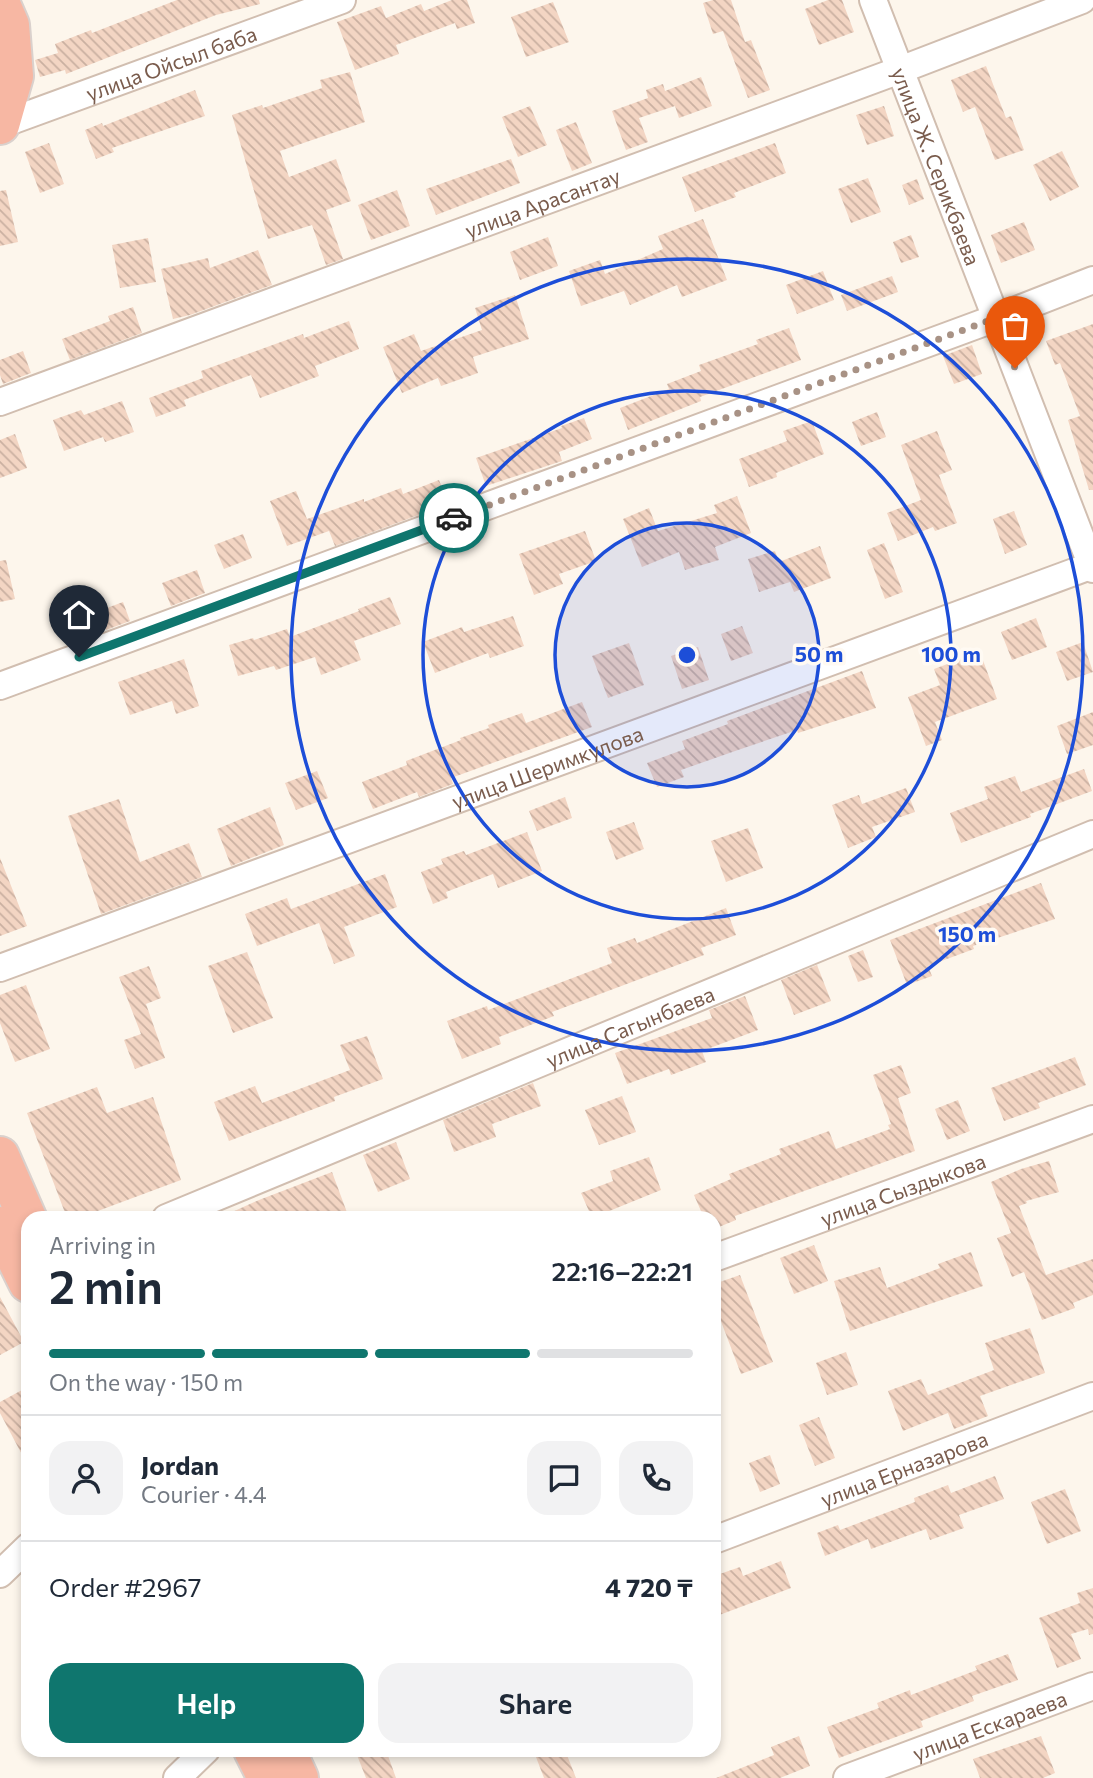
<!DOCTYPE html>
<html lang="en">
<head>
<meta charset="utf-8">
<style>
  :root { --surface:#fff; --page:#f2f2f3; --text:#1f2937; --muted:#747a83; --line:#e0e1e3; --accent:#0f766e }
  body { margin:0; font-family:Commissioner,sans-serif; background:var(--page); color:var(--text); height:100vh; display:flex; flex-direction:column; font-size:26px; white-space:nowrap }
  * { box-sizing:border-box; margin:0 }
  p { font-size:23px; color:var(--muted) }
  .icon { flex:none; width:38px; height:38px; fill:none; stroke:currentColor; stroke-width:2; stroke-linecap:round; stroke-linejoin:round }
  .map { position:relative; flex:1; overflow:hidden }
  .side { position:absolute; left:21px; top:1211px; width:700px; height:546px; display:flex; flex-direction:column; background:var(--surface); border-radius:21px; box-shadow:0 4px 10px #0003 }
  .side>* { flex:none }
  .pin { position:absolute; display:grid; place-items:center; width:60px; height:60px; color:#fff; margin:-72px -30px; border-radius:50% 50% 50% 0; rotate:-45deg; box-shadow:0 0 7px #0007 }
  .pin .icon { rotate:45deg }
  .courier { position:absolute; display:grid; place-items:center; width:70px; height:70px; margin:-35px; border:5px solid #0f766e; border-radius:50%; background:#fff; color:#222; box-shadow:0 2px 9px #0007 }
  .overview em { font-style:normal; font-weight:600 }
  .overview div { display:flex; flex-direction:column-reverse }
  .overview { display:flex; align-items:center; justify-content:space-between; height:119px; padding:0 28px }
  h1 { font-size:46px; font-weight:600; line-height:52px }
  .bar { display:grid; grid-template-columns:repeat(4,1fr); gap:10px 7px; align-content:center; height:84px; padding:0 28px }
  .bar i { height:9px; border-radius:5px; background:var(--line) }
  .bar .current { background:var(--accent) }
  .bar p { grid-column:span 4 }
  .line { display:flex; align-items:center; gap:18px; padding:0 28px; border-top:2px solid var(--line) }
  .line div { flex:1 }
  .round { display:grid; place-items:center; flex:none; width:74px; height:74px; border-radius:21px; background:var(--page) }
  .action { display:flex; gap:14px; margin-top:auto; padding:14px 28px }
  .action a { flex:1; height:80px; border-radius:21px; background:var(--accent); color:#fff; font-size:28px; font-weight:600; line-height:80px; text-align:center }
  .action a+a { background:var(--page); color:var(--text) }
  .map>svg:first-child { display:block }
  .building { fill:url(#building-back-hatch) }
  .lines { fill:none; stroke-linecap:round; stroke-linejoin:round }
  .minor-casing { stroke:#d1beb0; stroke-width:30 }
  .highway-casing { stroke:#dad1cd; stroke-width:42 }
  .minor { stroke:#fff; stroke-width:26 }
  .highway { stroke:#f7b7a3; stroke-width:38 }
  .done { stroke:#a89285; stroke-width:7; stroke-dasharray:0 12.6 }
  .route { stroke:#0f766e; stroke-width:9 }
  .ring { fill:none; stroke:#1d4ed8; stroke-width:3.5 }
  .labels { text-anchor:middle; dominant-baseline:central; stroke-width:7; stroke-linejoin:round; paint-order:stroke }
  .street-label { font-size:21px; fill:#7a5c4d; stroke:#fffaf3 }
  .centre { fill:#1d4ed8; stroke:#fffaf3; stroke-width:3.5 }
  .ring-label { font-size:21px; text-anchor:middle; font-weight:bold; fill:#1d4ed8; stroke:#fffaf3; stroke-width:7; stroke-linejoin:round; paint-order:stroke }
</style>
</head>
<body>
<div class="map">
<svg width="1093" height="1778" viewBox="0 0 1093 1778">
  <defs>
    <pattern id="building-back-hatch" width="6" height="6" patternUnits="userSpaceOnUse" patternTransform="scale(1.75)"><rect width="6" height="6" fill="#f3d5c3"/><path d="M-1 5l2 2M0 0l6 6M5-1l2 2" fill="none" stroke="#cab0a1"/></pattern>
  </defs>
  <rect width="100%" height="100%" fill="#fdf6ec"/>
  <!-- building -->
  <g class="building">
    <polygon points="177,0 259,0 260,4 216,15 66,74 65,70 40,77 35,60 58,53 55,44 91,30 92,33"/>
    <polygon points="452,0 467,0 475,23 457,29 455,23 396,45 399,54 355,70 337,22 381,6 386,18 421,4 424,11"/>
    <polygon points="713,0 731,0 745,42 751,40 770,90 748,98 723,31 713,34 703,3"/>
    <polygon points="828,0 842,0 854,32 819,45 805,9"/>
    <polygon points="553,2 569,42 526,57 511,17"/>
    <polygon points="986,66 1006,118 1011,116 1024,150 995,160 975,107 963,112 951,80"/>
    <polygon points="350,72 365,122 280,151 289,177 336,159 351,201 326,210 343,259 326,265 312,225 268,239 232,115 262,105 263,108 322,88 320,80"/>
    <polygon points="701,77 712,106 679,118 675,106 639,118 648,142 626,150 612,111 648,98 646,90 663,84 665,91"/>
    <polygon points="195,90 205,116 112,148 114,152 96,159 85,130 102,123 103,126"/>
    <polygon points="530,106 547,145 518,157 502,117"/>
    <polygon points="884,106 894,136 867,145 856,115"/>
    <polygon points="576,122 592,163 572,171 556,130"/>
    <polygon points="49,143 64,184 40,193 25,152"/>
    <polygon points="775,143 786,173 734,193 736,197 695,212 682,177"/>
    <polygon points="1062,151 1079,187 1050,201 1033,165"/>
    <polygon points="511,159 520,183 436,215 426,189"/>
    <polygon points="868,178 881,212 851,223 838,189"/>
    <polygon points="917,179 924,199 909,205 902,185"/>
    <polygon points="6,190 18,242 0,246 0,191"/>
    <polygon points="397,190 410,226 371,240 358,205"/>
    <polygon points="703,219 727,280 682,297 677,285 630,305 624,291 581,306 569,271 600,260 605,274 663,249 658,236"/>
    <polygon points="1024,222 1035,250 1001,263 991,235"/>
    <polygon points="911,235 919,257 901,263 893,242"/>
    <polygon points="548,237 558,266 520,280 510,252"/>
    <polygon points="148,238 156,282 120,288 112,245"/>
    <polygon points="258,250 272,285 190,315 173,319 161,269 208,258 210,268"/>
    <polygon points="823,271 834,300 797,314 786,285"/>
    <polygon points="892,276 898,292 847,311 841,295"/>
    <polygon points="515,295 529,339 473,357 478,373 441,386 438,378 402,393 383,347 414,334 421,351 482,330 475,308"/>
    <polygon points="133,307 142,333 70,360 62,339 110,321 108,316"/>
    <polygon points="349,321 359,349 315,366 319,376 260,398 251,375 184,400 186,406 156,417 149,398 203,378 201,371 303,334 304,338"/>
    <polygon points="1093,324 1093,490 1089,490 1068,420 1080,416 1060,363 1055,365 1046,341"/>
    <polygon points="789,328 801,360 700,397 701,401 628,430 620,408 669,389 667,384 701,371 699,365 758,344 756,340"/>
    <polygon points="972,345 982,374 954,384 943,356"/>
    <polygon points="23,351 31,373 3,384 0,375 0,360"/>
    <polygon points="122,401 134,432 105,442 103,437 64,451 53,420 81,410 84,415"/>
    <polygon points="877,412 886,437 861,446 852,422"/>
    <polygon points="584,418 592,439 559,452 562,461 486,486 476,458 562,428 561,426"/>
    <polygon points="812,421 824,454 776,473 777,477 749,487 739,459 787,441 783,431"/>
    <polygon points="937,431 952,470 939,475 957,523 935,531 933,527 898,541 887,513 921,500 901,445"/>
    <polygon points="15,434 27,468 0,478 0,440"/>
    <polygon points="439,480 448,504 335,546 329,531 287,546 270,501 296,491 307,519 364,499 364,502 401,488 403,494"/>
    <polygon points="737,496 751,533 715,547 719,560 685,570 679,552 642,567 623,519 649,508 658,531 717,513 714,505"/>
    <polygon points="1014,511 1027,545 1005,554 993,519"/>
    <polygon points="585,531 596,561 559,574 563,584 534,595 519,554"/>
    <polygon points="243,534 252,558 224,569 214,545"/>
    <polygon points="884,543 903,592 885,599 867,550"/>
    <polygon points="820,546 831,578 794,592 790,582 759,592 748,559 775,551 779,562"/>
    <polygon points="6,560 15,599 0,602 0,561"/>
    <polygon points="197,570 205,593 171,606 162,583"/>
    <polygon points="390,597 401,624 354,641 361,660 321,675 315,657 276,670 274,666 238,676 229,645 253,638 254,640 287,629 290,637 359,611 358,609"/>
    <polygon points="123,602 130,621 106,630 99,611"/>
    <polygon points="513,616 524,646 490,658 488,653 435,673 423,642 462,627 464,632"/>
    <polygon points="1036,618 1047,647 1012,660 1001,632"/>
    <polygon points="742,626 753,653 731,661 721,634"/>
    <polygon points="1083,642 1093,672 1067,681 1056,652"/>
    <polygon points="629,643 644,685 608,698 592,656"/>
    <polygon points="698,647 709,680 682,689 671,656"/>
    <polygon points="980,652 997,699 935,722 942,740 926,746 908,697 940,685 934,669"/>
    <polygon points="184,659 199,706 176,714 172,701 130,715 118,682"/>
    <polygon points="862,671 876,708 798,733 797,730 738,750 681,770 684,777 657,787 647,763 685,749 682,741 728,724 727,721"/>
    <polygon points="582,702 592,727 451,778 453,784 419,797 417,792 373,809 362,782 407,765 406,761 461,740 460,738 489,728 488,725 522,713 526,723"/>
    <polygon points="1093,712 1093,745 1067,754 1057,726"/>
    <polygon points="1084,769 1092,791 1030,814 1031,817 961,843 950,813 988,799 984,787 1015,776 1021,792"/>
    <polygon points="317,771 328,798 296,810 285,783"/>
    <polygon points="906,788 915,812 872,827 876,837 848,848 832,805 859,795 862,804"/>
    <polygon points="565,797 572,818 537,831 529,811"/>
    <polygon points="119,799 140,862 189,843 202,877 101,914 68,816"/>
    <polygon points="270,807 284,845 231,866 217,829"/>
    <polygon points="634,822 644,849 616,860 606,832"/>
    <polygon points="748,828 763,868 726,882 711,841"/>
    <polygon points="527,832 542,871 498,888 493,874 446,892 448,898 433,904 421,872 443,864 441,859 464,851 466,855"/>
    <polygon points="0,858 27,926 0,936"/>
    <polygon points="385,874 397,907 344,927 355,956 334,964 319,923 257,946 245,914 287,898 291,909"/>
    <polygon points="1041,883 1055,919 973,946 974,949 928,966 932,976 907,985 890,940"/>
    <polygon points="726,908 736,935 701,948 704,955 552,1012 554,1016 499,1037 501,1044 462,1059 447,1021 487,1006 488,1010 612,963 607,948 635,938 637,943"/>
    <polygon points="863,950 873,977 858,982 848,956"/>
    <polygon points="247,952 273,1018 233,1033 208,966"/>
    <polygon points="817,965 831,1001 794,1015 781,980"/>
    <polygon points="149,966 161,998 146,1004 165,1058 135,1069 124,1040 141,1034 119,977"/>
    <polygon points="26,985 50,1049 15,1062 0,1023 0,995"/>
    <polygon points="745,996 758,1030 702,1051 706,1062 671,1075 669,1069 627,1084 615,1053 712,1018 709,1010"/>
    <polygon points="367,1036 383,1079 334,1097 335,1101 229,1141 214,1102 255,1086 262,1103 350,1070 340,1045"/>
    <polygon points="1075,1057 1086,1085 1038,1103 1040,1108 1004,1121 991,1088"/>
    <polygon points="901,1065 911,1093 898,1098 915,1151 735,1216 736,1220 714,1229 714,1218 704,1218 694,1195 731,1179 729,1174 781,1154 779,1149 829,1131 836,1149 890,1129 888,1125 891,1124 873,1075"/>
    <polygon points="533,1083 541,1106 492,1124 496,1137 454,1152 443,1120"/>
    <polygon points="97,1087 107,1113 153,1097 181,1180 79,1218 67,1218 27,1113"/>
    <polygon points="622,1096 636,1132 599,1145 585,1110"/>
    <polygon points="958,1100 970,1131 947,1140 935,1109"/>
    <polygon points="396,1142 410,1179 378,1192 363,1155"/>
    <polygon points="649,1157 661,1190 592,1218 581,1193 613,1181 610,1171"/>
    <polygon points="1049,1161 1059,1192 1026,1201 1027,1203 1019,1206 1046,1275 1093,1259 1093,1295 1073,1303 1075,1308 1042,1320 1024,1272 1012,1277 997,1238 1011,1233 991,1182 1021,1169"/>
    <polygon points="332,1172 349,1218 219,1218 259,1200"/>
    <polygon points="814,1245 828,1281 794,1294 780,1258"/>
    <polygon points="971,1252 983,1286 850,1331 834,1281 880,1267 887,1288 940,1268 938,1264"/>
    <polygon points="740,1275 773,1362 741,1374 714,1303 714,1284"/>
    <polygon points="0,1297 24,1342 0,1355"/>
    <polygon points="1030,1328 1045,1373 980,1396 988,1416 954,1429 948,1413 903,1431 888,1391 921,1379 928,1395 994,1370 985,1343"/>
    <polygon points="846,1352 858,1385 827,1395 816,1363"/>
    <polygon points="22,1390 28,1401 28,1466 0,1413 0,1402"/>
    <polygon points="819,1417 835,1458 815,1466 799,1425"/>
    <polygon points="770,1455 780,1484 760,1492 749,1463"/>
    <polygon points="995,1476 1004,1499 959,1515 964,1528 930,1540 926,1529 871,1549 868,1539 825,1556 817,1533 838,1525 840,1530 915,1502 914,1498 948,1485 951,1493"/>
    <polygon points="1065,1489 1081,1531 1047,1544 1031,1502"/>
    <polygon points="781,1561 791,1588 714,1617 714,1576 740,1567 743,1576"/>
    <polygon points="1093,1588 1093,1634 1089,1635 1088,1629 1071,1634 1081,1659 1057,1668 1039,1618 1080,1603 1077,1593"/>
    <polygon points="1008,1654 1018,1680 972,1696 974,1701 921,1721 923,1727 839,1758 827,1727 879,1708 877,1703 910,1690 911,1695 977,1670 975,1666"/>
    <polygon points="799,1736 810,1766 780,1778 716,1778 774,1755 771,1747"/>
    <polygon points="1041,1736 1055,1773 1043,1778 980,1778 973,1759"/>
    <polygon points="355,1750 386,1750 396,1778 366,1778"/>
    <polygon points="555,1750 565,1750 576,1778 544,1778 536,1757"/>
  </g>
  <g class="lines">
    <defs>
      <g id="minor">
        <path id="s1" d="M873 0 1093 569"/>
        <path id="s2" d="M0 125 342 0"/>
        <path id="s3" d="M0 402 900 70 1082 0"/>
        <polyline points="0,686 996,318 1093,280"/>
        <path id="s4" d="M0 968 1093 565"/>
        <path id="s5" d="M166 1218 1093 834"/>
        <path id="s6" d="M714 1258 1093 1119"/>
        <path id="s7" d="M714 1540 1093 1396"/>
        <polyline points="0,1574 28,1547"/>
        <polyline points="177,1778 206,1750"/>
        <path id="s8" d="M847 1778 1093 1686"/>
      </g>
      <g id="highway">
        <polyline points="0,2 10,25 14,76 0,125"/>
        <polyline points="0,1156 28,1220"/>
        <polyline points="0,1226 28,1283"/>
        <polyline points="253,1750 267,1778"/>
        <polyline points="286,1750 299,1778"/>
      </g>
    </defs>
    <!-- minor casing -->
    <use href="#minor" class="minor-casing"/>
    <!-- highway casing -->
    <use href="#highway" class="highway-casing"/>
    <!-- minor -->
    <use href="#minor" class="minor"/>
    <!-- highway -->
    <use href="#highway" class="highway"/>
  </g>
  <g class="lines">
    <!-- done -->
    <polyline class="done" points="454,518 996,318 1015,368"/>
    <!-- route -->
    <polyline class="route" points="79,657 454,518"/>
  </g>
  <!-- distance rings -->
  <circle cx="687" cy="655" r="132" fill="#1d4ed8" fill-opacity=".12"/>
  <g class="ring">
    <circle cx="687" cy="655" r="132"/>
    <circle cx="687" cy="655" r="264"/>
    <circle cx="687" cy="655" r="396"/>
  </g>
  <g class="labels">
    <!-- street labels -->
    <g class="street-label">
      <text stroke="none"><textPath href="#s2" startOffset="182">улица Ойсыл баба</textPath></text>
      <text stroke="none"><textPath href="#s1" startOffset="178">улица Ж. Серикбаева</textPath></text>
      <text stroke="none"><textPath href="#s3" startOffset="578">улица Арасантау</textPath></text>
      <text stroke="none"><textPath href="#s4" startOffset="583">улица Шеримкулова</textPath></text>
      <text stroke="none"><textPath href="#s5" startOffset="502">улица Сагынбаева</textPath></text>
      <text stroke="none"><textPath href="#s6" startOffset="201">улица Сыздыкова</textPath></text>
      <text stroke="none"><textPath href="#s7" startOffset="203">улица Ерназарова</textPath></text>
      <text stroke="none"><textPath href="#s8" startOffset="152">улица Ескараева</textPath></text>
    </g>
  </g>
  <circle cx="687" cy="655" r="10" class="centre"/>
  <g class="ring-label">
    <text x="819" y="662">50 m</text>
    <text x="951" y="662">100 m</text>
    <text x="967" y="942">150 m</text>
  </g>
</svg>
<div class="pin" style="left:1015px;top:368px;background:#ea580c"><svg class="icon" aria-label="bag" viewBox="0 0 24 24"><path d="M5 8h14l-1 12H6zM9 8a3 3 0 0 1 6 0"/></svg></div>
<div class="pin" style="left:79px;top:657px;background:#1f2937"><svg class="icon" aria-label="home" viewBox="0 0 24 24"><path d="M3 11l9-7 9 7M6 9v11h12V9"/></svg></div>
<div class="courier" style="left:454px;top:518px"><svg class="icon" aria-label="car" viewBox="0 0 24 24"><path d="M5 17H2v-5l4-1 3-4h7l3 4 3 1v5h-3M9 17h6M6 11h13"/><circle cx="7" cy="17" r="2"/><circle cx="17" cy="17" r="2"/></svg></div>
<section class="side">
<div class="overview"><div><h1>2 min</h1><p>Arriving in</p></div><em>22:16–22:21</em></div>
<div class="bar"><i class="current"></i><i class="current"></i><i class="current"></i><i></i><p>On the way · 150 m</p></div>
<div class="line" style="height:126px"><a class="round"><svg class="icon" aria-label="person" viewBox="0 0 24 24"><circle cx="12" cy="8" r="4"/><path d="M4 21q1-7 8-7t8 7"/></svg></a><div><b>Jordan</b><p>Courier · 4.4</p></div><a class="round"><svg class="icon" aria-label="chat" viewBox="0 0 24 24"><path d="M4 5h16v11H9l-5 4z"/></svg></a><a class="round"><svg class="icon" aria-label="phone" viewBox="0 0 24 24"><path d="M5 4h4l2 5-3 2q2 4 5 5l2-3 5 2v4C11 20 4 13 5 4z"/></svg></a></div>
<div class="line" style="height:91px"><div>Order #2967</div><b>4 720 ₸</b></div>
<div class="action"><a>Help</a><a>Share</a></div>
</section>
</div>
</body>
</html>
